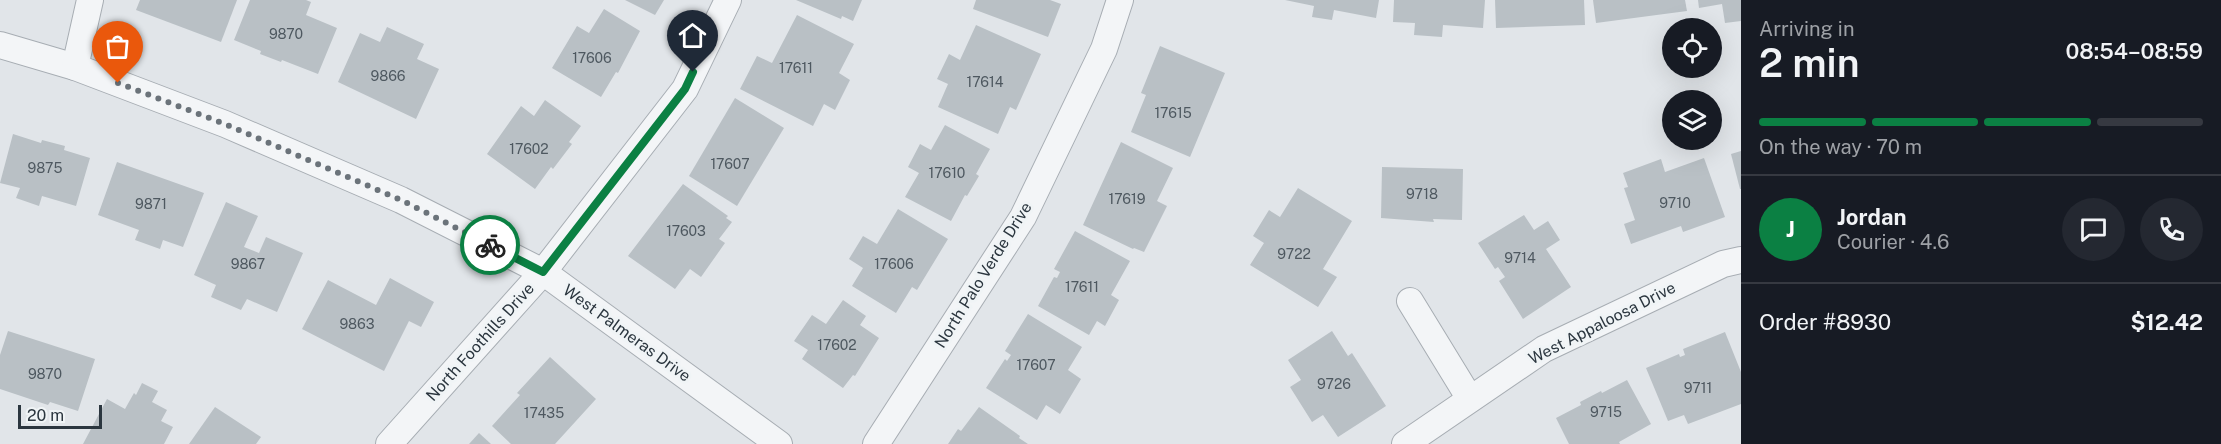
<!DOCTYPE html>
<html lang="en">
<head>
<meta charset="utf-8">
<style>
  :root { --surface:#171b24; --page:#242831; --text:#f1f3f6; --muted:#9ea1a6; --line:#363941; --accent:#0b8043 }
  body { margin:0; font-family:"Public Sans",sans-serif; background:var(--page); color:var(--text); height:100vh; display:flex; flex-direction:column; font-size:22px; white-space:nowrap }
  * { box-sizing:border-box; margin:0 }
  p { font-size:20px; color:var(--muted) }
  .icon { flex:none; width:33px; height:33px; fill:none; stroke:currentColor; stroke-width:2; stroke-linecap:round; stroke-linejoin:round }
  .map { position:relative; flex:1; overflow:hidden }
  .details { display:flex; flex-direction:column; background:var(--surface); width:480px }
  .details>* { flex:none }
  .buttons { position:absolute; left:1662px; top:18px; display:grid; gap:12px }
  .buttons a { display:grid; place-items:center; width:60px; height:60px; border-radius:50%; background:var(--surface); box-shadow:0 6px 24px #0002; font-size:30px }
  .scale { position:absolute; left:18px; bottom:15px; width:84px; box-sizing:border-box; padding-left:6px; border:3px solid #2b363f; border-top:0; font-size:16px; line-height:21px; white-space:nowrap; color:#2b363f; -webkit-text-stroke:4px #f0f4f6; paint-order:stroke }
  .pin { position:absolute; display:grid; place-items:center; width:51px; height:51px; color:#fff; margin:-62px -26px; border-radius:50% 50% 50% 0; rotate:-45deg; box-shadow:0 0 6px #0007 }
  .pin .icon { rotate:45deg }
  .courier { position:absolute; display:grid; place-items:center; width:60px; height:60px; margin:-30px; border:4px solid #0b8043; border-radius:50%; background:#fff; color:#222; box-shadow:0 2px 8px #0007 }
  .summary em { font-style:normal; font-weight:600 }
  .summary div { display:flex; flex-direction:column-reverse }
  .summary { display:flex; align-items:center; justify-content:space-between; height:102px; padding:0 18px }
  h1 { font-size:39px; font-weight:600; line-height:45px }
  .bar { display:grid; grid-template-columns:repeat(4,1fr); gap:9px 6px; align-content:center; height:72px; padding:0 18px }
  .bar i { height:8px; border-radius:4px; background:var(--line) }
  .bar .active { background:var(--accent) }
  .bar p { grid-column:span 4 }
  .line { display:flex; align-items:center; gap:15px; padding:0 18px; border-top:2px solid var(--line) }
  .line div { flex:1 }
  .round { display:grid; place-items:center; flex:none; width:63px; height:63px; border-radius:32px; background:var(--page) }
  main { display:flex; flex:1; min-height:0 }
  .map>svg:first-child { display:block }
  .building { fill:#b9c0c5 }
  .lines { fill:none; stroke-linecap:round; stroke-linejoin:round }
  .street-casing { stroke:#a7adb3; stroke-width:28 }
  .street { stroke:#f3f5f7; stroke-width:26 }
  .done { stroke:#6b737a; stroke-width:6; stroke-dasharray:0 10.8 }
  .route { stroke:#0b8043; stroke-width:8 }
  .labels { text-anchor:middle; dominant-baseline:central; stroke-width:6; stroke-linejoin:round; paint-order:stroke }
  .number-label { font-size:14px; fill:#4e5860 }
  .street-label { font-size:16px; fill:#2b363f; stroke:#f0f4f6 }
</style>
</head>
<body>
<main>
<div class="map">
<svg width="1741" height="444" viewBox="0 0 1741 444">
  <rect width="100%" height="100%" fill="#e1e5e9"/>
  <!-- building -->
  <g class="building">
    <polygon points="140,0 237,0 221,42 136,10"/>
    <polygon points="250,0 306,0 311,2 306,15 337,28 318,74 282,60 281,62 260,54 261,51 234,40"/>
    <polygon points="625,0 664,0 655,15"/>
    <polygon points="796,0 862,0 853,21 842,16 841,19"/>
    <polygon points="976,0 1050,0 1061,4 1048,37 973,9"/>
    <polygon points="1285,0 1379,0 1376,18 1334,10 1332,20 1312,17 1314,6"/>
    <polygon points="1394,0 1485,0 1483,28 1443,25 1442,37 1414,35 1415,23 1393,22"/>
    <polygon points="1495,0 1584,0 1585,25 1496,28"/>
    <polygon points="1593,0 1685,0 1687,11 1596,23"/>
    <polygon points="1698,0 1741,0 1741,21 1725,23 1722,4 1699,8"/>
    <polygon points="604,9 640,31 618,73 616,72 601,97 552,68 577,26 589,33"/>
    <polygon points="797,15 854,44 839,73 850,80 835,110 824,104 813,126 740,89 757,56 772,63"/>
    <polygon points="976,25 1041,54 1016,110 1010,107 998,134 938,107 948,84 937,79 949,54 960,60"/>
    <polygon points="387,27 424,44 417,59 439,69 416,119 338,82 360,33 380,42"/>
    <polygon points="1160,46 1225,73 1190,157 1131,132 1146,95 1141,93"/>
    <polygon points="735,98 784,128 737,206 689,176"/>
    <polygon points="545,100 581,126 569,142 572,144 553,169 551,167 535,189 487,154 521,106 534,116"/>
    <polygon points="945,125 990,149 976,174 979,176 967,196 965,195 951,221 905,197 919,173 908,167 920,144 931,150"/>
    <polygon points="13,134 41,143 42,140 65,146 64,150 90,158 76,206 42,196 39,206 16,198 20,188 0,183"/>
    <polygon points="1121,142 1173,168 1157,201 1167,206 1144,252 1134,248 1133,249 1083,225"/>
    <polygon points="1741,151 1741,189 1740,189 1731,154"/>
    <polygon points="1704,158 1725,217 1683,232 1681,226 1631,244 1624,224 1635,220 1624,188 1628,187 1623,173 1661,159 1665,172"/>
    <polygon points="117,162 204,193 183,247 163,240 160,249 135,240 139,230 98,215"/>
    <polygon points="1382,167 1463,169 1462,220 1433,219 1434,222 1381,218"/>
    <polygon points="683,184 728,216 726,218 732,222 719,239 725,243 701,277 690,269 675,289 628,256"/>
    <polygon points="1298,188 1352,221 1323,269 1337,277 1318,307 1250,265 1264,243 1253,236 1269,210 1280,217"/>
    <polygon points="226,202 258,216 244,247 259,253 266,237 303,253 277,312 247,299 241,310 211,297 216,285 194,275"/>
    <polygon points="898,209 948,239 917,290 912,287 896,313 852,286 863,268 849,259 863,236 877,244"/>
    <polygon points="1524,215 1534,230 1548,221 1560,240 1546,249 1571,287 1523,319 1499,281 1505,277 1498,267 1495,269 1478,243"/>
    <polygon points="1075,231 1130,261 1111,295 1119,300 1105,326 1097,321 1089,335 1038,306 1054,277 1057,278 1060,272 1054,269"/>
    <polygon points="390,278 434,302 421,327 409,321 384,371 302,329 328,280 376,305"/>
    <polygon points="843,300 866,316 860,325 879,338 855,376 853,375 843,388 802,359 808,350 794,341 812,315 826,324"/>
    <polygon points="1028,314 1082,347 1068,370 1081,379 1060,414 1046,405 1037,420 986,388 1005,359 1007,361 1011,355 1005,351"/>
    <polygon points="8,331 95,359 78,411 50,402 48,405 0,389 0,355"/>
    <polygon points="1332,331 1348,356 1352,353 1386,406 1338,437 1323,415 1312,422 1290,387 1301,380 1288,360"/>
    <polygon points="1725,332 1741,372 1741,404 1688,424 1684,415 1668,421 1646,368 1679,354 1680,357 1685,355 1683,349"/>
    <polygon points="550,357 596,399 555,444 511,444 492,426 520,395 517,393"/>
    <polygon points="1627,380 1651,424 1619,442 1620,444 1569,444 1556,418 1581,405 1580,402 1601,391 1602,393"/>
    <polygon points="142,383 158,391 152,402 167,410 161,421 173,427 164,444 83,444 107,399 125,409 134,393 136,395"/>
    <polygon points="215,407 261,437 256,444 189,444"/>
    <polygon points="979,407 1020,436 1019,438 1028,444 948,444 958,429 961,431"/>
    <polygon points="479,433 491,444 469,444"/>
  </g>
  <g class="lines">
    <defs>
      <g id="street">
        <polyline points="0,45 75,67 225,124 401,200 543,272 779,444"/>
        <polyline points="75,67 90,0"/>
        <polyline points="1410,301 1470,399"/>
        <polyline points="389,444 543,272 685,89 728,0"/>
        <polyline points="876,444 1023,217 1104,49 1120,0"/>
        <polyline points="1405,444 1544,349 1723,264 1741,260"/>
      </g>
    </defs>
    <!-- street casing -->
    <use href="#street" class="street-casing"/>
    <!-- street -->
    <use href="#street" class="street"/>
  </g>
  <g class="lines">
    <!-- done -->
    <polyline class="done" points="118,83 225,124 401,200 490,245"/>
    <!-- route -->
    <polyline class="route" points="490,245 543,272 685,89 693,72"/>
  </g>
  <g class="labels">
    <!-- number labels -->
    <g class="number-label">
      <text x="286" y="34">9870</text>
      <text x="592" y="58">17606</text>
      <text x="796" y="68">17611</text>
      <text x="388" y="76">9866</text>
      <text x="985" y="82">17614</text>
      <text x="1173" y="113">17615</text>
      <text x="529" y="149">17602</text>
      <text x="730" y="164">17607</text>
      <text x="45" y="168">9875</text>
      <text x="947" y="173">17610</text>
      <text x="1422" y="194">9718</text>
      <text x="1127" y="199">17619</text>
      <text x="1675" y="203">9710</text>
      <text x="151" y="204">9871</text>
      <text x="686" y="231">17603</text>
      <text x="1294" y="254">9722</text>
      <text x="1520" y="258">9714</text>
      <text x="248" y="264">9867</text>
      <text x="894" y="264">17606</text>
      <text x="1082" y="287">17611</text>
      <text x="357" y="324">9863</text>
      <text x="837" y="345">17602</text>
      <text x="1036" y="365">17607</text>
      <text x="45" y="374">9870</text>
      <text x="1334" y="384">9726</text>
      <text x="1698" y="388">9711</text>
      <text x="1606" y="412">9715</text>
      <text x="544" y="413">17435</text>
    </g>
    <!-- street labels -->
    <g class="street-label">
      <text transform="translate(983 275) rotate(-58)">North Palo Verde Drive</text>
      <text transform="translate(1602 323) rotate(-27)">West Appaloosa Drive</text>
      <text transform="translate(627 333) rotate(36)">West Palmeras Drive</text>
      <text transform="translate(480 342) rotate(-48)">North Foothills Drive</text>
    </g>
  </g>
</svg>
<div class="buttons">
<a><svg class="icon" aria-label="locate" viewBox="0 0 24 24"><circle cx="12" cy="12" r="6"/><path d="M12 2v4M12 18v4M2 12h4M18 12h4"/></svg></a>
<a><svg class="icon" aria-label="layers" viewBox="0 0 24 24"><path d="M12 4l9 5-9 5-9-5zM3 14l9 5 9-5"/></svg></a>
</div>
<div class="scale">20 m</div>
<div class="pin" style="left:118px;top:83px;background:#ea580c"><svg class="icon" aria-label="bag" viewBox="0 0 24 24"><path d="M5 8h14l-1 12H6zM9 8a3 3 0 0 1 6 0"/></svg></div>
<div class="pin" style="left:693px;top:72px;background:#1f2937"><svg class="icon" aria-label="home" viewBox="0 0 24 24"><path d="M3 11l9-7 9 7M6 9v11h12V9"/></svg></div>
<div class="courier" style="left:490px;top:245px"><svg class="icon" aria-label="bike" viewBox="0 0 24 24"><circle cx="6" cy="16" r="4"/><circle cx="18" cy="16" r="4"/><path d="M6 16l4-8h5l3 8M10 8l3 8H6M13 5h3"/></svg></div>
</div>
<section class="details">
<div class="summary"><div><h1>2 min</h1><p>Arriving in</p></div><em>08:54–08:59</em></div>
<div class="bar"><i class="active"></i><i class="active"></i><i class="active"></i><i></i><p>On the way · 70 m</p></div>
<div class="line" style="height:108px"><b class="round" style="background:var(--accent);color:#fff">J</b><div><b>Jordan</b><p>Courier · 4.6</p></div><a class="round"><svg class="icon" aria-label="chat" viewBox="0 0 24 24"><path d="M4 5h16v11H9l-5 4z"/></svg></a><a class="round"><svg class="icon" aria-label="phone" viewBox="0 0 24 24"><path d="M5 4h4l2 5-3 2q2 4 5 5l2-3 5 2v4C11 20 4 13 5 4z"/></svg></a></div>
<div class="line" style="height:78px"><div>Order #8930</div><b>$12.42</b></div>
</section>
</main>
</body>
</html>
